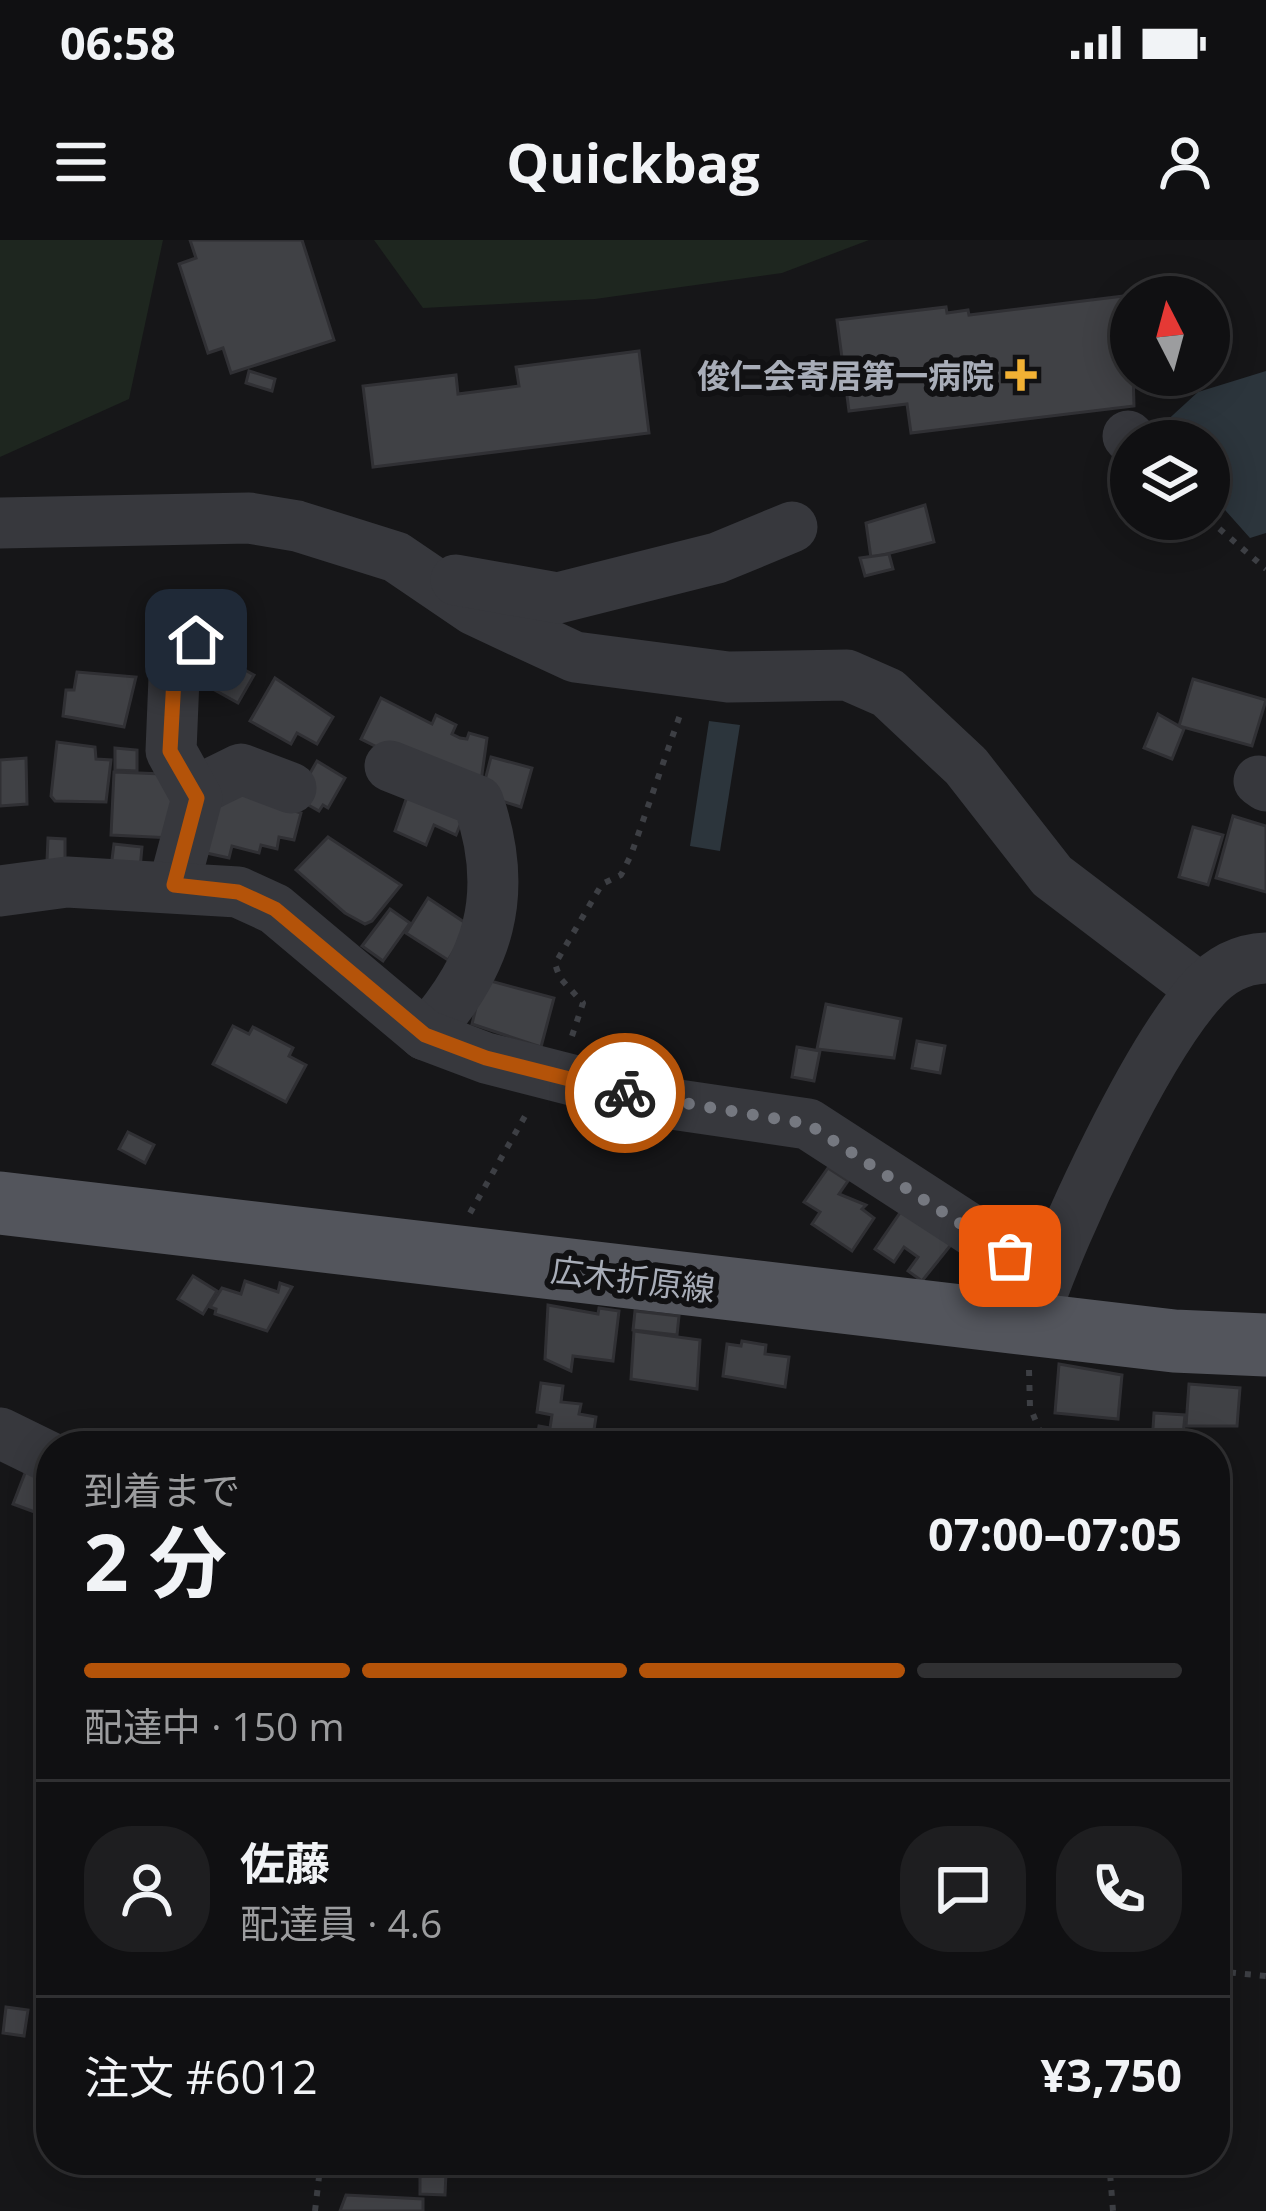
<!DOCTYPE html>
<html lang="ja">
<head>
<meta charset="utf-8">
<style>
  :root { --surface:#101012; --page:#1e1e20; --text:#f1f3f6; --muted:#9c9d9f; --line:#303032; --accent:#b45309 }
  body { margin:0; font-family:"Open Sans","Noto Sans JP",sans-serif; background:var(--page); color:var(--text); height:100vh; display:flex; flex-direction:column; font-size:45px; white-space:nowrap }
  * { box-sizing:border-box; margin:0 }
  p { font-size:39px; color:var(--muted) }
  .icon { flex:none; width:66px; height:66px; fill:none; stroke:currentColor; stroke-width:2; stroke-linecap:round; stroke-linejoin:round }
  .map { position:relative; flex:1; overflow:hidden }
  .sheet { position:absolute; left:36px; top:1191px; width:1194px; height:744px; display:flex; flex-direction:column; background:var(--surface); border-radius:48px; box-shadow:0 6px 30px #0003,0 0 0 3px var(--line) }
  .sheet>* { flex:none }
  .needle { width:78px; rotate:354deg }
  .fabs { position:absolute; left:1110px; top:36px; display:grid; gap:24px }
  .fabs a { display:grid; place-items:center; width:120px; height:120px; border-radius:50%; background:var(--surface); box-shadow:0 6px 30px #0003,0 0 0 3px var(--line); font-size:60px }
  .pin { position:absolute; display:grid; place-items:center; width:102px; height:102px; color:#fff; margin:-51px; border-radius:24px; box-shadow:0 6px 18px #0006 }
  .courier { position:absolute; display:grid; place-items:center; width:120px; height:120px; margin:-60px; border:9px solid #b45309; border-radius:50%; background:#fff; color:#222; box-shadow:0 3px 15px #0007 }
  .overview em { font-style:normal; font-weight:700 }
  .overview div { display:flex; flex-direction:column-reverse }
  .overview { display:flex; align-items:center; justify-content:space-between; height:204px; padding:0 48px }
  h1 { font-size:78px; font-weight:700; line-height:90px }
  .bar { display:grid; grid-template-columns:repeat(4,1fr); gap:18px 12px; align-content:center; height:144px; padding:0 48px }
  .bar i { height:15px; border-radius:9px; background:var(--line) }
  .bar .selected { background:var(--accent) }
  .bar p { grid-column:span 4 }
  .line { display:flex; align-items:center; gap:30px; padding:0 48px; border-top:3px solid var(--line) }
  .line div { flex:1 }
  .round { display:grid; place-items:center; flex:none; width:126px; height:126px; border-radius:48px; background:var(--page) }
  .status { display:flex; justify-content:space-between; align-items:center; height:84px; padding:0 60px; background:var(--surface); direction:ltr }
  .status svg { height:33px; fill:currentColor }
  header { display:flex; justify-content:space-between; align-items:center; height:156px; padding:0 48px; background:var(--surface); font-size:54px; font-weight:700 }
  .map>svg:first-child { display:block }
  .green { fill:#1e261f }
  .water { fill:#2c353c }
  .building { fill:#404145; stroke:#303034; stroke-width:3 }
  .lines { fill:none; stroke-linecap:round; stroke-linejoin:round }
  .path { stroke:#3d3f44; stroke-width:6; stroke-dasharray:6 9; stroke-linecap:butt }
  .minor { stroke:#37383d; stroke-width:51 }
  .major { stroke:#53555c; stroke-width:63 }
  .done { stroke:#757880; stroke-width:12; stroke-dasharray:0 21.6 }
  .route { stroke:#b45309; stroke-width:15 }
  .poi-dot { fill:#f2b134; stroke:#111113; stroke-width:4.5 }
  .labels { text-anchor:middle; dominant-baseline:central; stroke-width:12; stroke-linejoin:round; paint-order:stroke }
  .poi-label { font-size:33px; font-weight:bold; fill:#a8adb8; stroke:#111113; text-anchor:end }
  .street-label { font-size:33px; fill:#a8adb8; stroke:#111113 }
</style>
</head>
<body>
<div class="status"><b>06:58</b><svg viewBox="0 0 49 12"><path d="M0 12V9h3v3zM5 12V6h3v6zM10 12V3h3v9zM15 12V0h3v12zM26 1h20v11H26zM47 4h2v5h-2z"/></svg></div>
<header><svg class="icon" aria-label="menu" viewBox="0 0 24 24"><path d="M4 6h16M4 12h16M4 18h16"/></svg>Quickbag<svg class="icon" aria-label="person" viewBox="0 0 24 24"><circle cx="12" cy="8" r="4"/><path d="M4 21q1-7 8-7t8 7"/></svg></header>
<div class="map">
<svg width="1266" height="1971" viewBox="0 0 1266 1971">
  <rect width="100%" height="100%" fill="#161618"/>
  <!-- green -->
  <g class="green">
    <polygon points="0,0 163,0 129,159 0,217"/>
    <polygon points="374,0 869,0 782,33 595,59 423,68"/>
  </g>
  <!-- water -->
  <g class="water">
    <polygon points="1266,131 1266,293 1250,298 1209,252 1209,201 1163,201 1162,185 1198,152"/>
    <polygon points="709,481 740,485 720,611 690,606"/>
  </g>
  <!-- building -->
  <g class="building">
    <polygon points="190,0 302,0 334,100 231,133 223,108 208,113 179,24 196,18"/>
    <polygon points="1205,46 1206,57 1131,57 1134,166 911,193 907,164 849,171 837,80 946,67 947,73 968,70 969,75"/>
    <polygon points="639,111 649,193 373,227 363,146 456,135 458,154 519,146 516,127"/>
    <polygon points="249,131 275,139 272,151 246,143"/>
    <polygon points="925,265 934,302 871,318 866,283"/>
    <polygon points="889,314 893,329 865,336 860,318"/>
    <polygon points="200,405 254,435 238,463 184,433"/>
    <polygon points="77,432 136,437 124,487 63,476 66,450 74,450"/>
    <polygon points="275,438 333,477 317,504 297,493 291,504 250,481"/>
    <polygon points="1193,439 1266,460 1252,506 1179,486"/>
    <polygon points="381,458 432,484 436,475 456,485 452,494 460,498 467,499 469,493 487,498 480,549 439,538 361,499"/>
    <polygon points="1158,474 1184,489 1172,519 1144,508"/>
    <polygon points="57,502 95,507 96,519 111,520 106,562 55,561 51,556"/>
    <polygon points="115,508 137,510 137,531 115,530"/>
    <polygon points="491,517 532,528 521,567 495,559 483,548"/>
    <polygon points="26,518 27,564 0,566 0,520"/>
    <polygon points="317,521 345,538 328,568 323,565 319,571 296,558"/>
    <polygon points="114,532 163,534 174,547 172,598 111,595"/>
    <polygon points="409,551 466,571 456,595 434,585 426,605 395,591"/>
    <polygon points="240,553 301,573 294,600 279,597 277,609 261,605 259,613 232,606 229,618 202,612 212,571"/>
    <polygon points="1233,576 1266,586 1266,652 1216,638"/>
    <polygon points="1193,587 1223,595 1208,645 1179,637"/>
    <polygon points="328,597 401,645 372,681 365,684 345,673 296,630"/>
    <polygon points="48,598 65,599 65,622 47,621"/>
    <polygon points="114,604 142,607 140,629 111,627"/>
    <polygon points="428,658 470,686 448,720 406,693"/>
    <polygon points="390,669 410,683 383,721 362,706"/>
    <polygon points="483,739 554,758 541,807 472,784"/>
    <polygon points="826,764 901,779 894,818 817,809"/>
    <polygon points="233,786 249,794 253,787 293,808 289,816 306,825 286,862 213,824"/>
    <polygon points="917,801 945,806 940,833 912,828"/>
    <polygon points="797,807 820,811 814,841 792,837"/>
    <polygon points="128,892 154,905 145,923 119,909"/>
    <polygon points="828,928 848,941 839,954 866,965 862,969 874,978 852,1011 812,984 820,972 804,962"/>
    <polygon points="904,967 954,1001 922,1041 908,1031 918,1017 904,1007 894,1022 875,1009"/>
    <polygon points="193,1036 217,1051 203,1074 178,1059"/>
    <polygon points="245,1041 278,1052 280,1043 292,1047 267,1091 215,1074 216,1069 210,1067 222,1048 241,1054"/>
    <polygon points="548,1065 598,1074 599,1068 619,1071 613,1121 573,1116 571,1131 545,1119"/>
    <polygon points="635,1071 679,1076 677,1095 633,1090"/>
    <polygon points="634,1091 700,1100 697,1149 631,1139"/>
    <polygon points="742,1101 766,1105 765,1114 789,1117 785,1147 723,1136 727,1104 741,1106"/>
    <polygon points="1059,1124 1122,1135 1118,1179 1055,1173"/>
    <polygon points="541,1143 563,1146 561,1162 581,1164 579,1174 596,1177 594,1190 612,1193 610,1206 536,1205 539,1186 550,1188 552,1175 537,1172"/>
    <polygon points="1189,1144 1240,1148 1237,1186 1186,1186"/>
    <polygon points="1154,1173 1185,1175 1182,1206 1152,1204"/>
    <polygon points="27,1228 51,1232 51,1278 13,1264"/>
    <polygon points="6,1767 28,1770 24,1796 3,1793"/>
    <polygon points="437,1933 446,1933 445,1955 420,1954 420,1934"/>
    <polygon points="346,1955 423,1959 423,1971 340,1971"/>
  </g>
  <g class="lines">
    <!-- path -->
    <g class="path">
      <polyline points="1208,279 1266,329"/>
      <polyline points="572,796 583,763 560,738 555,724 602,644 621,635 631,615 681,472"/>
      <polyline points="470,973 529,869"/>
      <polyline points="1029,1130 1030,1167 1046,1206"/>
      <polyline points="1215,1731 1266,1736"/>
      <polyline points="1109,1920 1113,1971"/>
      <polyline points="315,1971 321,1920"/>
    </g>
    <!-- minor -->
    <g class="minor">
      <polyline points="1128,196 1133,201"/>
      <polyline points="0,283 249,278 297,286 396,317 474,370 575,417 728,437 847,435 888,453 966,526 1052,636 1202,750"/>
      <polyline points="456,340 558,358 717,318 792,287"/>
      <path d="M390 526 478 561C511 655 488 724 425 795"/>
      <polyline points="1259,541 1266,546"/>
      <polyline points="194,552 241,529 291,548"/>
      <polyline points="174,645 197,558 171,511 174,438 196,400"/>
      <polyline points="0,651 67,642 238,652 275,669 425,795 486,818 658,862 808,884 1047,1039"/>
      <path d="M1036 1071C1064 988 1145 814 1202 750 1220 730 1240 719 1266 718"/>
      <polyline points="0,1193 51,1218"/>
    </g>
    <!-- major -->
    <polyline class="major" points="0,963 1174,1101 1266,1105"/>
  </g>
  <g class="lines">
    <!-- done -->
    <polyline class="done" points="625,853 808,884 1010,1016"/>
    <!-- route -->
    <polyline class="route" points="196,400 174,438 170,511 197,558 174,645 238,652 275,669 425,795 486,818 625,853"/>
  </g>
  <!-- markers -->
  <path class="poi-dot" d="M1015 117h12v12h12v12h-12v12h-12v-12h-12v-12h12z"/>
  <g class="labels">
    <!-- poi labels -->
    <g class="poi-label">
      <text x="994" y="135">俊仁会寄居第一病院</text>
    </g>
    <!-- street labels -->
    <g class="street-label">
      <text transform="translate(633 1039) rotate(7)">広木折原線</text>
    </g>
  </g>
</svg>
<div class="fabs">
<a><svg class="needle" viewBox="-14 -14 28 28"><path d="M0-13l5 13h-10z" fill="#e53935"/><path d="M0 13l5-13h-10z" fill="#9c9d9f"/></svg></a>
<a><svg class="icon" aria-label="layers" viewBox="0 0 24 24"><path d="M12 4l9 5-9 5-9-5zM3 14l9 5 9-5"/></svg></a>
</div>
<div class="pin" style="left:1010px;top:1016px;background:#ea580c"><svg class="icon" aria-label="bag" viewBox="0 0 24 24"><path d="M5 8h14l-1 12H6zM9 8a3 3 0 0 1 6 0"/></svg></div>
<div class="pin" style="left:196px;top:400px;background:#1f2937"><svg class="icon" aria-label="home" viewBox="0 0 24 24"><path d="M3 11l9-7 9 7M6 9v11h12V9"/></svg></div>
<div class="courier" style="left:625px;top:853px"><svg class="icon" aria-label="bike" viewBox="0 0 24 24"><circle cx="6" cy="16" r="4"/><circle cx="18" cy="16" r="4"/><path d="M6 16l4-8h5l3 8M10 8l3 8H6M13 5h3"/></svg></div>
<section class="sheet">
<div class="overview"><div><h1>2 分</h1><p>到着まで</p></div><em>07:00–07:05</em></div>
<div class="bar"><i class="selected"></i><i class="selected"></i><i class="selected"></i><i></i><p>配達中 · 150 m</p></div>
<div class="line" style="height:216px"><a class="round"><svg class="icon" aria-label="person" viewBox="0 0 24 24"><circle cx="12" cy="8" r="4"/><path d="M4 21q1-7 8-7t8 7"/></svg></a><div><b>佐藤</b><p>配達員 · 4.6</p></div><a class="round"><svg class="icon" aria-label="chat" viewBox="0 0 24 24"><path d="M4 5h16v11H9l-5 4z"/></svg></a><a class="round"><svg class="icon" aria-label="phone" viewBox="0 0 24 24"><path d="M5 4h4l2 5-3 2q2 4 5 5l2-3 5 2v4C11 20 4 13 5 4z"/></svg></a></div>
<div class="line" style="height:156px"><div>注文 #6012</div><b>¥3,750</b></div>
</section>
</div>
</body>
</html>
